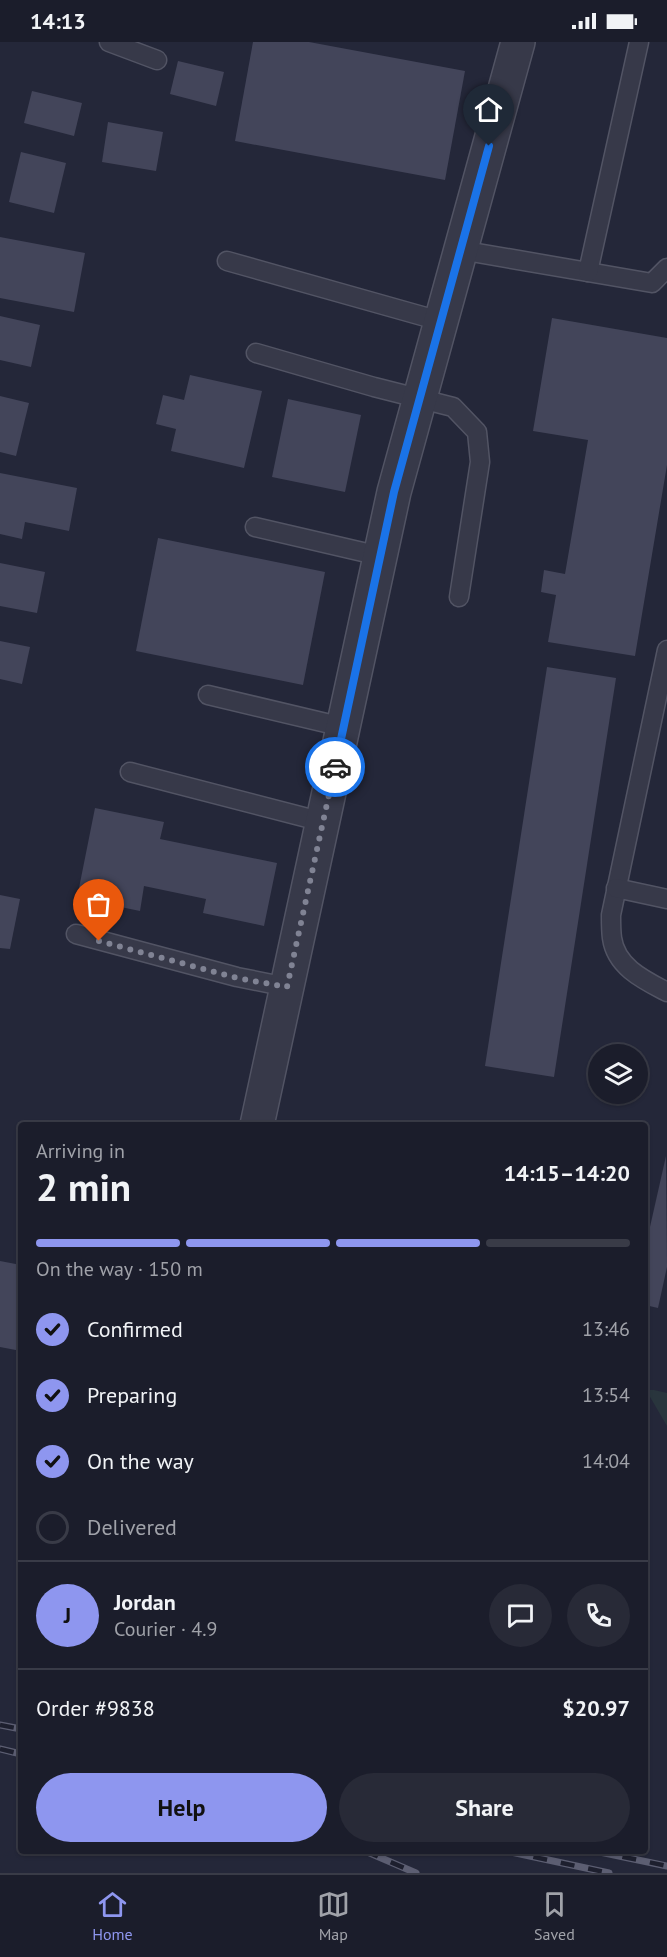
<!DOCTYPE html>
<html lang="en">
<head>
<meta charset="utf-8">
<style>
  :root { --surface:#1b1d2b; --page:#282a37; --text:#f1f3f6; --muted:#a0a2a9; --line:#393b47; --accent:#8e96ef }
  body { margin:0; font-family:"PT Sans",sans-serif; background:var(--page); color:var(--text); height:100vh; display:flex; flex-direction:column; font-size:22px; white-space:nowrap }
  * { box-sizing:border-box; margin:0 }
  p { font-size:20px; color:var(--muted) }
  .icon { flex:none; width:33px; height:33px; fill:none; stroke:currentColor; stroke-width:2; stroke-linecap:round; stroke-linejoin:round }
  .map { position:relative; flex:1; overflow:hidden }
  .sheet { position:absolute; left:18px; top:1080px; width:630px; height:732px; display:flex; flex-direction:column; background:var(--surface); border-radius:6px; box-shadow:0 2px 4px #0004,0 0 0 2px var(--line) }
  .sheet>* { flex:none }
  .buttons { position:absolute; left:588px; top:1002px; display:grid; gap:12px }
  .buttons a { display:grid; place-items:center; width:60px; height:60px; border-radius:50%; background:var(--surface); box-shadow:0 2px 4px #0004,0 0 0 2px var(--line); font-size:30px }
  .pin { position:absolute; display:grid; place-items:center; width:51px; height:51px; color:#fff; margin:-62px -26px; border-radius:50% 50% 50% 0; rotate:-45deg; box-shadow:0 0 6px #0007 }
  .pin .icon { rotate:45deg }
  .courier { position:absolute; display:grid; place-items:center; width:60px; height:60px; margin:-30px; border:4px solid #1a73e8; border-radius:50%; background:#fff; color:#222; box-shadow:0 2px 8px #0007 }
  .overview em { font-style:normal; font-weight:700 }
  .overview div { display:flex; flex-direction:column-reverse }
  .overview { display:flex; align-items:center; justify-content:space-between; height:102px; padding:0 18px }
  h1 { font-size:39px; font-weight:700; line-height:45px }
  .bar { display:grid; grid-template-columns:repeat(4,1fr); gap:9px 6px; align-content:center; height:72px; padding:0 18px }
  .bar i { height:8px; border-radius:4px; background:var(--line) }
  .bar .selected { background:var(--accent) }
  .bar p { grid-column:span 4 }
  .line { display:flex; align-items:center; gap:15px; padding:0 18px; border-top:2px solid var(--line) }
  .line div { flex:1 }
  .round { display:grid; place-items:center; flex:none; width:63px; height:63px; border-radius:32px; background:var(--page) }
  ol { padding:0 18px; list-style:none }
  li { display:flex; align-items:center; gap:18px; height:66px }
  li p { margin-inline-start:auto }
  li .icon { padding:6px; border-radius:50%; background:var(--accent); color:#111; stroke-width:4 }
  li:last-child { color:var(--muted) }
  li i { width:33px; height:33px; border:3px solid var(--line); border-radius:50% }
  .button { display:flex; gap:12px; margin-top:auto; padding:12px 18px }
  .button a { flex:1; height:69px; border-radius:36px; background:var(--accent); color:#111; font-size:24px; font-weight:700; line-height:69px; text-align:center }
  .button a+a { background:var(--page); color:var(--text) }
  .status { display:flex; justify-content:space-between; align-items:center; height:42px; padding:0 30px; background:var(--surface); direction:ltr }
  .status svg { height:16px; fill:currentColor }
  .dock { display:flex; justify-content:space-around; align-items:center; height:84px; border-top:2px solid var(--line); background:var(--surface); font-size:16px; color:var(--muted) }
  .dock a { display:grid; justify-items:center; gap:3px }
  .dock .selected { color:var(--accent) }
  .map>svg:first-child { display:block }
  .green { fill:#29353d }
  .building { fill:#43455a }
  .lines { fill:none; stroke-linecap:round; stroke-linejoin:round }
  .lane-casing { stroke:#525464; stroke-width:21 }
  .street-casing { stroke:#525464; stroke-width:36 }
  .lane { stroke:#373949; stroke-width:18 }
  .street { stroke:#373949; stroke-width:33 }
  .rail-casing { stroke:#5c5e72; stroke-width:7 }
  .rail { stroke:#1d1f2e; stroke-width:4.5; stroke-dasharray:14; stroke-linecap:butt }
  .done { stroke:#808394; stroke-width:6; stroke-dasharray:0 10.8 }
  .route { stroke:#1a73e8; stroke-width:8 }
</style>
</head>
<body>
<div class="status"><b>14:13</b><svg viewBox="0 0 49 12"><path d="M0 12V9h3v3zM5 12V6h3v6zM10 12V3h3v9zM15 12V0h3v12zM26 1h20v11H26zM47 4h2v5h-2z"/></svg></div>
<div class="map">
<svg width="667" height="1831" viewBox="0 0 667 1831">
  <rect width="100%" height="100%" fill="#242739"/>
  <!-- green -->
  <polygon class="green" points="646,1348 654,1348 667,1351 667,1384"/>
  <!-- building -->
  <g class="building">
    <polygon points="253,0 309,0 465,29 445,138 235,99"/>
    <polygon points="178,19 224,30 216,64 170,52"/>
    <polygon points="32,49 82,61 74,94 24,81"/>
    <polygon points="108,80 163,90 156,129 102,120"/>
    <polygon points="21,110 66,121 54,171 9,160"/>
    <polygon points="0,195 85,211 74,270 0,256"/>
    <polygon points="0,274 40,283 31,325 0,318"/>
    <polygon points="552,276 667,296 667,423 635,614 548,600 556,553 541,550 544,528 565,532 588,398 533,389"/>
    <polygon points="190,333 262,349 244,426 171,409 176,387 156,382 163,353 184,358"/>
    <polygon points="0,354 29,361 16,414 0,410"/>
    <polygon points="288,357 361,373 345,450 272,435"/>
    <polygon points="0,431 77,446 69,489 25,480 22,497 0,492"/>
    <polygon points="158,496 325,530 303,643 136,609"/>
    <polygon points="0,521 45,530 37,571 0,564"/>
    <polygon points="0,599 30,605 22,642 0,637"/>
    <polygon points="547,625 616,636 554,1035 485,1024"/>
    <polygon points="95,766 164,780 160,797 277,821 264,884 203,871 206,857 144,844 140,869 77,856"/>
    <polygon points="0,853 20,857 10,907 0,906"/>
    <polygon points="666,1114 667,1225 658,1266 645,1263 645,1207"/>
    <polygon points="0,1219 21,1223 21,1309 0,1305"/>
  </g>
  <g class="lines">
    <defs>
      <g id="lane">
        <polyline points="109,0 157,18"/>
        <polyline points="460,208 652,241 667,226"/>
        <polyline points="227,219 440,279"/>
        <polyline points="588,230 639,0"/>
        <polyline points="256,311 374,345 453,365 477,390 480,420 459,555"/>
        <polyline points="255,485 380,514"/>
        <path d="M667 608 611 873C611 880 611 889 612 896 616 925 644 938 667 950"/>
        <polyline points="208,653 343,685"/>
        <polyline points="130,730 323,780"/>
        <polyline points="616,846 667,857"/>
        <polyline points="76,892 237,935 287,945"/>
      </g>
      <polyline id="street" points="257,1083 394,450 518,0"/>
    </defs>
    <!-- lane casing -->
    <use href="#lane" class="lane-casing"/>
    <!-- street casing -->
    <use href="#street" class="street-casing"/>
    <!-- lane -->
    <use href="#lane" class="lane"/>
    <!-- street -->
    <use href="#street" class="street"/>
    <defs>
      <g id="rail">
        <polyline points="0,1683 21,1687"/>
        <polyline points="0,1707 21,1712"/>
        <polyline points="365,1809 416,1831"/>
        <polyline points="506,1809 609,1831"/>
        <polyline points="595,1809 667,1824"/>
      </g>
    </defs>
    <!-- rail casing -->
    <use href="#rail" class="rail-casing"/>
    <!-- rail -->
    <use href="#rail" class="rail"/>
  </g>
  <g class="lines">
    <!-- done -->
    <polyline class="done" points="99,899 237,936 287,945 335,725"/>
    <!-- route -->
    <polyline class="route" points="335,725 394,450 489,104"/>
  </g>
</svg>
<div class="buttons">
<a><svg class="icon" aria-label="layers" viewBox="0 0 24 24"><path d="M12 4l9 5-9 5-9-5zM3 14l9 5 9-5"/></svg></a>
</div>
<div class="pin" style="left:99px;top:899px;background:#ea580c"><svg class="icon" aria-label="bag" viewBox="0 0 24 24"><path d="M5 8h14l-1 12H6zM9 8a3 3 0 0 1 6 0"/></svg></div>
<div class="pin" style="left:489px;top:104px;background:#1f2937"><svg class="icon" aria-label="home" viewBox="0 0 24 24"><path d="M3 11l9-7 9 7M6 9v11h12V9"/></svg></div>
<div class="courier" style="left:335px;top:725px"><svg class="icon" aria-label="car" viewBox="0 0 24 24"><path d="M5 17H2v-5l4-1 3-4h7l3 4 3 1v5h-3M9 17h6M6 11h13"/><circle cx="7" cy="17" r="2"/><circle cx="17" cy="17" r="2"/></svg></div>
<section class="sheet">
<div class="overview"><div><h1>2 min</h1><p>Arriving in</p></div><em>14:15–14:20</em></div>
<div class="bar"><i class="selected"></i><i class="selected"></i><i class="selected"></i><i></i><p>On the way · 150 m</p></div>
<ol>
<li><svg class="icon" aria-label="check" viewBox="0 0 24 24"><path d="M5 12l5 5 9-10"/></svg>Confirmed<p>13:46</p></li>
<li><svg class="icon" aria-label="check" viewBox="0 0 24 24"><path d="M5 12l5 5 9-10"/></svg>Preparing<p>13:54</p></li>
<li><svg class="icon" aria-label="check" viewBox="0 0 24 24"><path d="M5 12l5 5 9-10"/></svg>On the way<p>14:04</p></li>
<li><i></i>Delivered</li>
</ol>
<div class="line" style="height:108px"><b class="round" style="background:var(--accent);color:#111">J</b><div><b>Jordan</b><p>Courier · 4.9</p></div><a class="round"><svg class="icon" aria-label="chat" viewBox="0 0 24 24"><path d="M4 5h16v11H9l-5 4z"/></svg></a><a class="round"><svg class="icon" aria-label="phone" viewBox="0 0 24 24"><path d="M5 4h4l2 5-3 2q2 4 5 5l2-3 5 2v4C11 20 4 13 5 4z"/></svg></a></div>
<div class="line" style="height:78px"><div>Order #9838</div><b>$20.97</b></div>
<div class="button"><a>Help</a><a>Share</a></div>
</section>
</div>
<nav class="dock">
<a class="selected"><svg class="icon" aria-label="home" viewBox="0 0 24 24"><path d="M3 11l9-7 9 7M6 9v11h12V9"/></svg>Home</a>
<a><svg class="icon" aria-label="map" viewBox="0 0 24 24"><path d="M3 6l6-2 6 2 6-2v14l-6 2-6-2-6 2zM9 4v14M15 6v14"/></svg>Map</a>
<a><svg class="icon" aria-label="saved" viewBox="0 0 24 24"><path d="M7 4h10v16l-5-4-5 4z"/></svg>Saved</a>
</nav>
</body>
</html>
